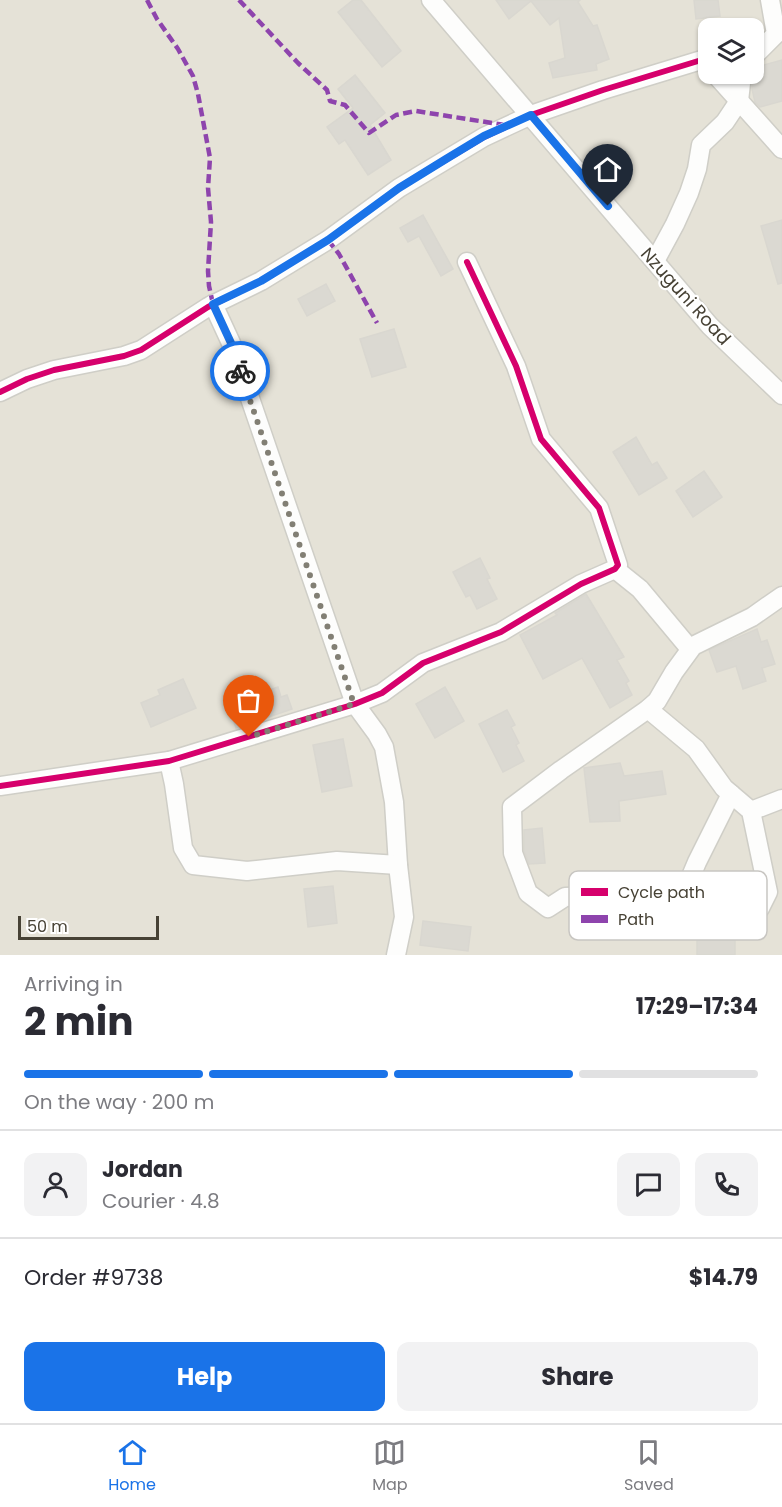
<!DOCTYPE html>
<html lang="en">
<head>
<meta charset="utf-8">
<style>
  :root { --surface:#fff; --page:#f2f2f3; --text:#2b2b33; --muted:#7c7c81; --line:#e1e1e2; --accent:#1a73e8 }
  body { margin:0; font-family:Poppins,sans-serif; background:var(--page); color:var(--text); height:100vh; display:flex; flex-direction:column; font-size:22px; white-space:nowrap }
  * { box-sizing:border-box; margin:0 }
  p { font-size:20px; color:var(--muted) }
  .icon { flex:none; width:33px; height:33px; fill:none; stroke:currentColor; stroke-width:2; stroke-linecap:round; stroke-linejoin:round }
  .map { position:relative; height:955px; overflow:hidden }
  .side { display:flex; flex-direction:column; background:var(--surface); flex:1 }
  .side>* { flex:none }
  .controls { position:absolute; left:698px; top:18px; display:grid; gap:12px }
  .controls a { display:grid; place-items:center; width:66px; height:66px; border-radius:12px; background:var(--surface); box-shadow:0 2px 4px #0004; font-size:30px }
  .scale { position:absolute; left:18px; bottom:15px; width:141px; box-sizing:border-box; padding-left:6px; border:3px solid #474235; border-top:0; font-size:16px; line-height:21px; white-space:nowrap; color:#474235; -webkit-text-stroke:4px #fff; paint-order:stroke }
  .pin { position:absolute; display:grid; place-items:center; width:51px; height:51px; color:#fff; margin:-62px -26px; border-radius:50% 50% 50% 0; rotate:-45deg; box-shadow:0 0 6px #0007 }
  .pin .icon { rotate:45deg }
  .courier { position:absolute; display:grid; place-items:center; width:60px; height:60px; margin:-30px; border:4px solid #1a73e8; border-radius:50%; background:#fff; color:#222; box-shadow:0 2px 8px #0007 }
  .overview em { font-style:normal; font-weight:700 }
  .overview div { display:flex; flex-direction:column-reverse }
  .overview { display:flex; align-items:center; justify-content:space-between; height:102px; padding:0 24px }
  h1 { font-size:39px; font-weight:700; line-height:45px }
  .bar { display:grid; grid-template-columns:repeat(4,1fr); gap:9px 6px; align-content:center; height:72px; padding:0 24px }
  .bar i { height:8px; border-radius:4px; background:var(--line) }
  .bar .active { background:var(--accent) }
  .bar p { grid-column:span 4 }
  .line { display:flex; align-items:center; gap:15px; padding:0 24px; border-top:2px solid var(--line) }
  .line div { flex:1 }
  .round { display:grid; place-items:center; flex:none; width:63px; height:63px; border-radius:12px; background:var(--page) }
  .primary-button { display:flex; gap:12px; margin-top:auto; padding:12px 24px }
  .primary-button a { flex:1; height:69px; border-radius:12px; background:var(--accent); color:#fff; font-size:24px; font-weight:700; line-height:69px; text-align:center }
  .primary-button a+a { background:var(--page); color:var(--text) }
  .tab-bar { display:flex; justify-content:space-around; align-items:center; height:84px; border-top:2px solid var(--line); background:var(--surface); font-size:16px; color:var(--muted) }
  .tab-bar a { display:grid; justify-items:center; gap:3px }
  .tab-bar .active { color:var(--accent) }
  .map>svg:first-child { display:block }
  .residential { fill:#e5e2d7; fill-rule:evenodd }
  .building { fill:#dbd9d2; stroke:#d9d7d0; stroke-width:1.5 }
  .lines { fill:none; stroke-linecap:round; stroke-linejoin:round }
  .street-casing { stroke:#cfcec7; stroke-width:21 }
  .street { stroke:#fdfdfc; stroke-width:18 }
  .quiet { stroke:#8e44ad; stroke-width:4.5; stroke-dasharray:9 4.5; stroke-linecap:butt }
  .cycleway-casing { stroke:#fff; stroke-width:10 }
  .cycleway { stroke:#d6006c; stroke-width:6 }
  .done { stroke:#827f74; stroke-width:6; stroke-dasharray:0 10.8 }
  .route { stroke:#1a73e8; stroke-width:8 }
  .labels { text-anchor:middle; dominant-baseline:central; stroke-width:4.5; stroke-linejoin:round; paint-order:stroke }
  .street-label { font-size:18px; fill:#474235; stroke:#fff }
  .key { fill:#fff; stroke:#c8c6c2; stroke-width:1.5 }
  .key-label { font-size:16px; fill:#474235 }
</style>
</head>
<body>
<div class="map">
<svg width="782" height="955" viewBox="0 0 782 955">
  <rect width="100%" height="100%" fill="#f1f0ea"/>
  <!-- residential -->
  <path class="residential" d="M0 0H782V955H0ZM708 28H753V74H708Z"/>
  <!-- building -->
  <g class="building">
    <polygon points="353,0 361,0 401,51 382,67 338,12"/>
    <polygon points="496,0 580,0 578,2 593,26 597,25 609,59 596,64 597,70 553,78 549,63 565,58 559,18 550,25 531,1 509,19"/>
    <polygon points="694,0 718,0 720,16 696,19"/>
    <polygon points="782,60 782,101 760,107 755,102 752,89 753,68"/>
    <polygon points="355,75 385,113 370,125 391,160 368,175 345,140 339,144 327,127 353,108 338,89"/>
    <polygon points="423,215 453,269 441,276 419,236 408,242 400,228"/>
    <polygon points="782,220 782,283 778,284 761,226"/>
    <polygon points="326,284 335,301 307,316 298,299"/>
    <polygon points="394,329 406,367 372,377 360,339"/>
    <polygon points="636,437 652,465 657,462 667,478 639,495 613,452"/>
    <polygon points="704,471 722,497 693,517 676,491"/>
    <polygon points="480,558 490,578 487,579 497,599 477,609 470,595 466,597 453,572"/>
    <polygon points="586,594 624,657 617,660 629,681 626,683 632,695 610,708 582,658 543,679 520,635 557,615 555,613"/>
    <polygon points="757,629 761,642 767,640 775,664 762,668 766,681 743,689 736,666 717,672 709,650"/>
    <polygon points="183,679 196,708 151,727 141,703 160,695 158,690"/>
    <polygon points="278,687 281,697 287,695 292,709 236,728 228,704"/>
    <polygon points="445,687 464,721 435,738 416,704"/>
    <polygon points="507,710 515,725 511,727 519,743 516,745 524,761 503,772 479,724"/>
    <polygon points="343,739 352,786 322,792 313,745"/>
    <polygon points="620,763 624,776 662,771 666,794 619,801 620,821 590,822 584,768"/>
    <polygon points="542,828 545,863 529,864 524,851 524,830"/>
    <polygon points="333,886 337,923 308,927 304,889"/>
    <polygon points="423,921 471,927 468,951 420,945"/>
    <polygon points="697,929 735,930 735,955 697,955"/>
  </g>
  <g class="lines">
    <defs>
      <g id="street">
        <polyline points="431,0 710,326 782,395"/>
        <polyline points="753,57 776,34 770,0"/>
        <polyline points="715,74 782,149"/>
        <polyline points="655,261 675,224 689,193 697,169 701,145 725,122 739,101 742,74"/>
        <polyline points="213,304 231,343 355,704 377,734 384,747 394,802 398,865 404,917 396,955"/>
        <polyline points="0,392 27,379 54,370 124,356 141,350 208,307 261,281 328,240 399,188 484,137 531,115 603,90 708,58"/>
        <polyline points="615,569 640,589 690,649"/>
        <polyline points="648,709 696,749 724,788 751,811 768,892 760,908 681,900"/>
        <polyline points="169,761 174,784 183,848 193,865 247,871 337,861 398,865"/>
        <polyline points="0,786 169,761 355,704 382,693 423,663 501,632 581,584 615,569 618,565 599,508 541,439 516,366 467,262"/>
        <polyline points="731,794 697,862 681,900 591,896 565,897 548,908 528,893 513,853 512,807 561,770 648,709 657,701 674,672 693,646 752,617 782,596"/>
        <polyline points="751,811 782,799"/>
      </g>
    </defs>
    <!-- street casing -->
    <use href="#street" class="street-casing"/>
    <!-- street -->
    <use href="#street" class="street"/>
    <!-- quiet -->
    <g class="quiet">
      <polyline points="147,0 157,19 178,49 193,76 198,94 210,158 208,188 211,222 208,271 209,286 213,304"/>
      <polyline points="239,0 298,63 327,90 330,101 345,105 369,133 396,115 416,111 505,125"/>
      <polyline points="328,240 339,254 377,323"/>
    </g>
    <defs>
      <g id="cycleway">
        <polyline points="0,392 27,379 54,370 124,356 141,350 208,307 261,281 328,240 399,188 484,137 531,115 603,90 708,58"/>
        <polyline points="0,786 169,761 355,704 382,693 423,663 501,632 581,584 615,569 618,565 599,508 541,439 516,366 467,262"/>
      </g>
    </defs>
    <!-- cycleway casing -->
    <use href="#cycleway" class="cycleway-casing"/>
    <!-- cycleway -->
    <use href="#cycleway" class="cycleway"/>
  </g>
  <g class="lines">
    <!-- done -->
    <polyline class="done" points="240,371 354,704 249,737"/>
    <!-- route -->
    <polyline class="route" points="240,371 231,343 213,304 261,281 328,240 399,188 446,159 484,136 531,115 608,206"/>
  </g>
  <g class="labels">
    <!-- street labels -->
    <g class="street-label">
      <text transform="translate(686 296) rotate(48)">Nzuguni Road</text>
    </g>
  </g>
  <!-- legend -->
  <rect x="569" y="871" width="198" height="69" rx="9" class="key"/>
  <rect x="581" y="888" width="27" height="8" fill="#d6006c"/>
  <rect x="581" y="915" width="27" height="8" fill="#8e44ad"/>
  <g class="key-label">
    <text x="618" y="898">Cycle path</text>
    <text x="618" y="925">Path</text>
  </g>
</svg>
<div class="controls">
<a><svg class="icon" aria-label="layers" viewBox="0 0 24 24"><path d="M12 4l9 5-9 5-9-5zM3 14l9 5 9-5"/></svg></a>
</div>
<div class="scale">50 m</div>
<div class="pin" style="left:249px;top:737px;background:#ea580c"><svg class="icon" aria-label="bag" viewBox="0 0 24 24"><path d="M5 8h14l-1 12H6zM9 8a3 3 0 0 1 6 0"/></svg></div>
<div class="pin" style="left:608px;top:206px;background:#1f2937"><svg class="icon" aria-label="home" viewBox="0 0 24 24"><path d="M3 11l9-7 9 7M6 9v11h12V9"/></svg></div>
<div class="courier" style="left:240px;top:371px"><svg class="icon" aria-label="bike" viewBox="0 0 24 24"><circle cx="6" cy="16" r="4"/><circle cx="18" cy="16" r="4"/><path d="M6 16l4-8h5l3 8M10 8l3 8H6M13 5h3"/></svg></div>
</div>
<section class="side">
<div class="overview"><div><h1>2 min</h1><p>Arriving in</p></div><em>17:29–17:34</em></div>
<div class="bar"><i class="active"></i><i class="active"></i><i class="active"></i><i></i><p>On the way · 200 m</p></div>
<div class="line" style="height:108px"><a class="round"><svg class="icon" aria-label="person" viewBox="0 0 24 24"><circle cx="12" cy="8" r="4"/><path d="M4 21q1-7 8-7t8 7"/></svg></a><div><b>Jordan</b><p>Courier · 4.8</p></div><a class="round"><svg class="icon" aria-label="chat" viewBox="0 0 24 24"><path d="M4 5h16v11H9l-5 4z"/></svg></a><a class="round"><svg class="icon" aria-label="phone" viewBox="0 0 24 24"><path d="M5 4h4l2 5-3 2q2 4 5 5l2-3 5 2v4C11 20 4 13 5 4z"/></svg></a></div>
<div class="line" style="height:78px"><div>Order #9738</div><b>$14.79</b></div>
<div class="primary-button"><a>Help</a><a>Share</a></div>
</section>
<nav class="tab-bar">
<a class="active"><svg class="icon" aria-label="home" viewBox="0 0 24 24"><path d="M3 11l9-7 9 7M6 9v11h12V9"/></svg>Home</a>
<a><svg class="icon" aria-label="map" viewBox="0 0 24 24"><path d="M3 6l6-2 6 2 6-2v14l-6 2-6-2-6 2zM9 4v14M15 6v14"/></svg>Map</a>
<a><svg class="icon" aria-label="saved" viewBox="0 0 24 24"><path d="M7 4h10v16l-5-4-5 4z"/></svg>Saved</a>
</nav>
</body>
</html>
